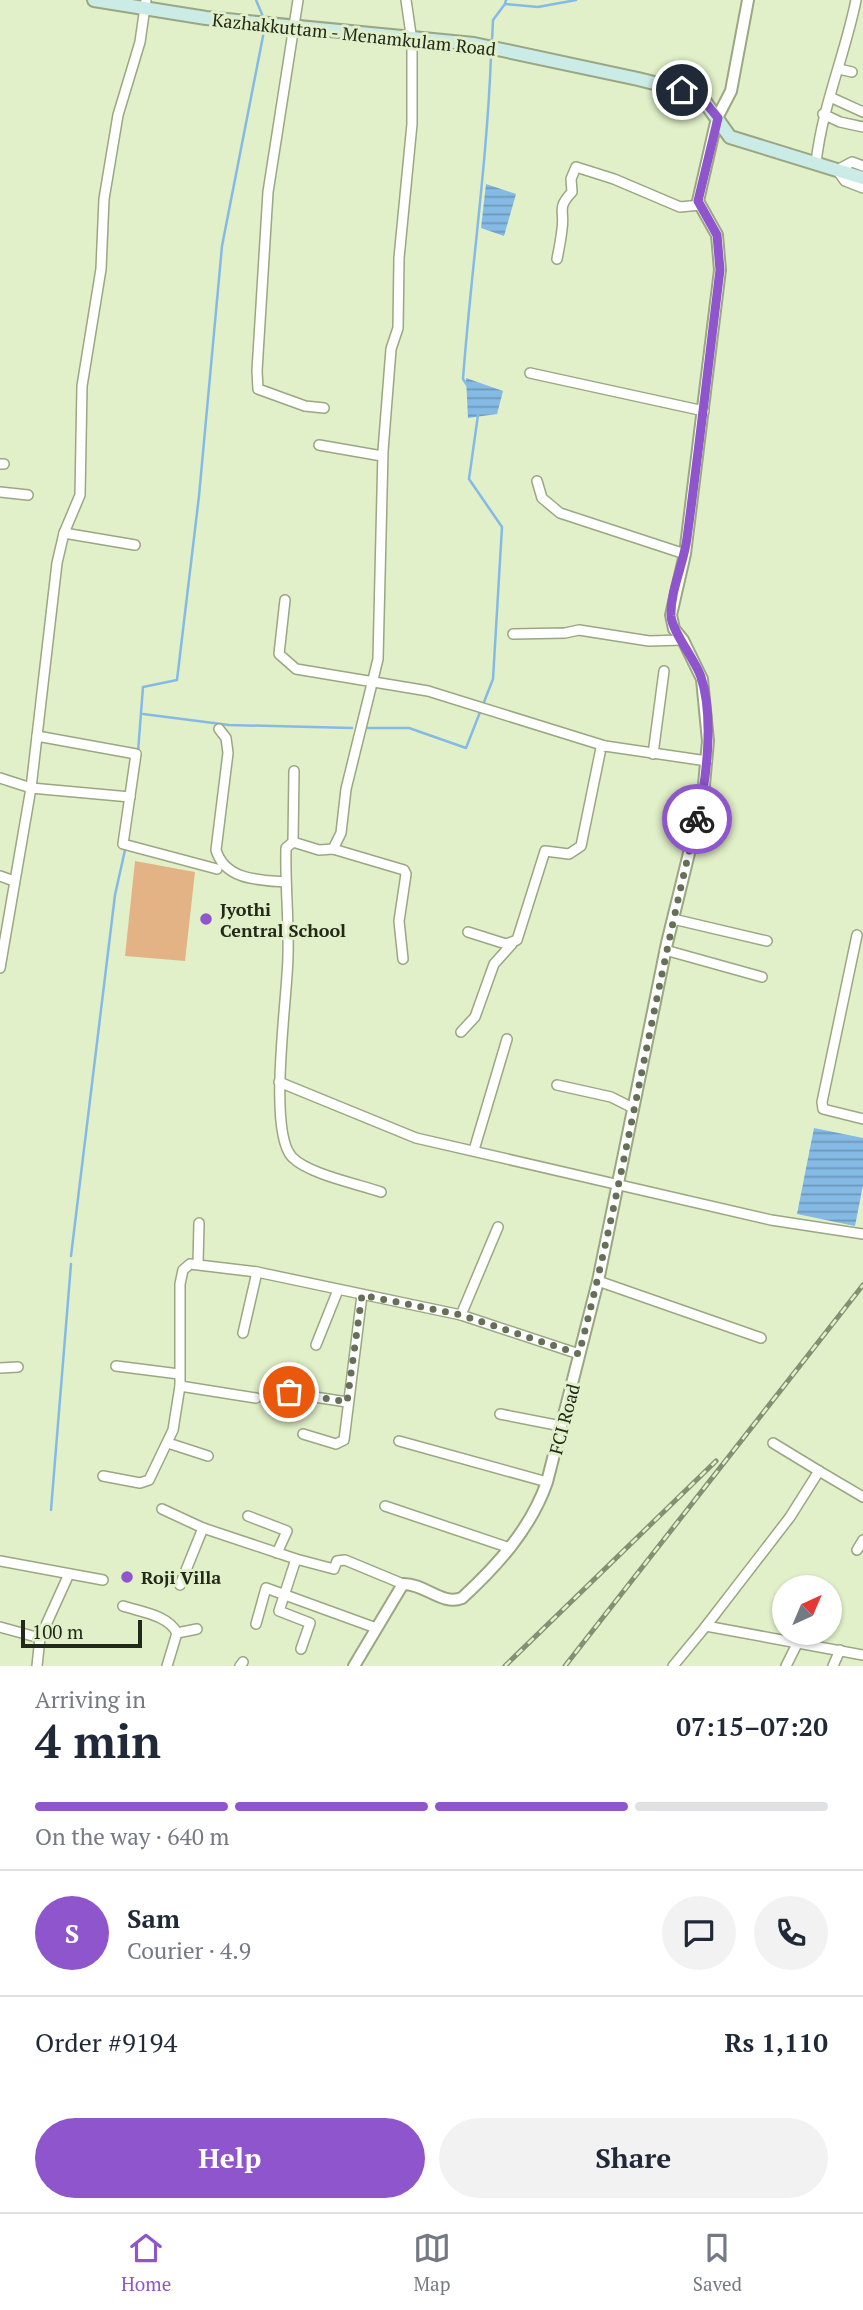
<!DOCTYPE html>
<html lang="en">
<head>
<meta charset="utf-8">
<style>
  :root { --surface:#fff; --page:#f2f2f3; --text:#1f2937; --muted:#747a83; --line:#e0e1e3; --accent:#8f55cc }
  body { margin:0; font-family:"PT Serif",serif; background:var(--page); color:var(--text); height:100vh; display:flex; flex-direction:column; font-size:26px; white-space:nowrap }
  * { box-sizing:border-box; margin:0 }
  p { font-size:23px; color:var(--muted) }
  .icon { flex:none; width:38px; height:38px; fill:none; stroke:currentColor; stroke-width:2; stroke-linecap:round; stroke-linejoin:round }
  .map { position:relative; height:1666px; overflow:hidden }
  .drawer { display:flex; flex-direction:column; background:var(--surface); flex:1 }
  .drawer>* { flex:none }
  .needle { width:46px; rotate:44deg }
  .fabs { position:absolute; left:772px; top:1575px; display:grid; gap:14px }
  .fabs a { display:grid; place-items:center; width:70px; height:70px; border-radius:50%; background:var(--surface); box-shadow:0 2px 5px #0004; font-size:35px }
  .scale { position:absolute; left:21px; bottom:18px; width:121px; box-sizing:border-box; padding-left:7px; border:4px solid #23291a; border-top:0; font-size:19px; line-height:24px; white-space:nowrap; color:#23291a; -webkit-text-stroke:5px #e1f0c8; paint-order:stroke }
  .pin { position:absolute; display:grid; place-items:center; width:60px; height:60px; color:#fff; margin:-30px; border:4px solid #fff; border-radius:50%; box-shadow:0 2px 7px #0007 }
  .courier { position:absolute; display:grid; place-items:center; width:70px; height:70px; margin:-35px; border:5px solid #8f55cc; border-radius:50%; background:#fff; color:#222; box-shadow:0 2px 9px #0007 }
  .summary em { font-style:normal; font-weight:800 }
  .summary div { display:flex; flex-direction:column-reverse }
  .summary { display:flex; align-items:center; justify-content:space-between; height:119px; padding:0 35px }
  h1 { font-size:46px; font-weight:800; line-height:52px }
  .bar { display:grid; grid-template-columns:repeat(4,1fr); gap:10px 7px; align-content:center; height:84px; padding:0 35px }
  .bar i { height:9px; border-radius:5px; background:var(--line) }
  .bar .on { background:var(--accent) }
  .bar p { grid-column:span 4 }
  .line { display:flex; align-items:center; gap:18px; padding:0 35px; border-top:2px solid var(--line) }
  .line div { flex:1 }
  .round { display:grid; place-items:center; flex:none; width:74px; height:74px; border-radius:37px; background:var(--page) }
  .action { display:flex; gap:14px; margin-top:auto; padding:14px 35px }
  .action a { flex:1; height:80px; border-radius:42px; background:var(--accent); color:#fff; font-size:28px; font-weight:800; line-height:80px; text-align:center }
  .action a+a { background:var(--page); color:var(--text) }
  .tabs { display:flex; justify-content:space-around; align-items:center; height:98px; border-top:2px solid var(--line); background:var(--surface); font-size:19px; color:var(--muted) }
  .tabs a { display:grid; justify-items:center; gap:4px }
  .tabs .on { color:var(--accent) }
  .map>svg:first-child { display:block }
  .green { fill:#e4b385 }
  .water { fill:url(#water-rules) }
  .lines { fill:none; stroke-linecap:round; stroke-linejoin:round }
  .stream { stroke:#85bae5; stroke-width:2.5 }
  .minor-casing { stroke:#9aa782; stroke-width:12 }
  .tertiary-casing { stroke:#9aa782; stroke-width:14 }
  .secondary-casing { stroke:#9aa782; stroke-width:16 }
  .minor { stroke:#fff; stroke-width:9 }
  .tertiary { stroke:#fff; stroke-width:10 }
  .secondary { stroke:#cbebe7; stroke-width:12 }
  .rail-casing { stroke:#848f73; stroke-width:5 }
  .rail { stroke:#e1f0c8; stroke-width:2.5; stroke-dasharray:8; stroke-linecap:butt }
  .done { stroke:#666f57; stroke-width:7; stroke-dasharray:0 12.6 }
  .route { stroke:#8f55cc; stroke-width:9 }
  .poi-dot { fill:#8f55cc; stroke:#e1f0c8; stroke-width:2.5 }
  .labels { text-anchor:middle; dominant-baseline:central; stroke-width:6; stroke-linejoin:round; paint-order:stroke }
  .street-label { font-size:18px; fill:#23291a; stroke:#e1f0c8 }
  .poi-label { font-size:18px; font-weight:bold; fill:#23291a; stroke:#e1f0c8; text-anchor:start }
</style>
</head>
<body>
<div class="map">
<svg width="863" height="1666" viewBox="0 0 863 1666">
  <defs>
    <pattern id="water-rules" width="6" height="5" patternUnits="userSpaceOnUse" patternTransform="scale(1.75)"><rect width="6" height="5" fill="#85bae5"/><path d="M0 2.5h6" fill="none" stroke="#6c97b9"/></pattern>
  </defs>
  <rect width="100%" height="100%" fill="#e1f0c8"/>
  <!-- green -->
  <polygon class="green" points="135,861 195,872 185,961 125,956"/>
  <!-- water -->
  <g class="water">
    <polygon points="486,184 516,194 504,236 481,228"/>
    <polygon points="466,378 503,391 497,414 468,418"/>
    <polygon points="814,1128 863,1138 863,1185 855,1226 797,1214"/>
  </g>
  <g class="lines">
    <!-- stream -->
    <g class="stream">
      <polyline points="256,0 264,19"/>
      <polyline points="506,0 505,4 538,7 576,0"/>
      <polyline points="492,41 493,20 505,4"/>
      <path d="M467 385 463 379C471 271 487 164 491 56"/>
      <polyline points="143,714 229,725 352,728"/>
      <polyline points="367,728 409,728 466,748 493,679 502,527 469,479 478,415"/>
      <polyline points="138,752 143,687 177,680 199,496 222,246 264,31"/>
      <polyline points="71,1256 115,895 125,850"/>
      <polyline points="51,1510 71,1264"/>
    </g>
    <defs>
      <g id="minor">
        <polyline points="298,0 268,192 257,371 258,389 305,406 324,408"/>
        <polyline points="839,69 852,72"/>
        <polyline points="830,97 863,112"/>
        <polyline points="823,114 840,122 863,127"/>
        <path d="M816 163C822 107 845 55 856 0"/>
        <polyline points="863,166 852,162 837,170 845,181 863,188"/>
        <path d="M557 259C559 249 561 239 562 229 565 210 556 209 572 192L571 179 576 167 614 179 680 207 700 205"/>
        <polyline points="530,373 704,411"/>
        <polyline points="319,445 382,456"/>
        <polyline points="0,464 4,464"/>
        <polyline points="537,481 542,498 560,513 685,554"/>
        <polyline points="0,492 28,495"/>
        <polyline points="64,533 135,545"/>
        <polyline points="285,600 279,654 296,669 428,691 605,746"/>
        <polyline points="513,634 565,633 579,630 649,641 683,640"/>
        <path d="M219 729 226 738 228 753 216 850C225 880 258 880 285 882"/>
        <polyline points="37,736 136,754 123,844 217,869"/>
        <polyline points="653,754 664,671"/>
        <polyline points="0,778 31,788 130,797"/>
        <polyline points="694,833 717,840"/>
        <polyline points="293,842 294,771"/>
        <polyline points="333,849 404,870 406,874 399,921 403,959"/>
        <polyline points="0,876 14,881"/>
        <polyline points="673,919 767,941"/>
        <polyline points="468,932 506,944 517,940 545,851 569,854 581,846 601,748 605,746 707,761"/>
        <polyline points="857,935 822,1102 823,1109 863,1119"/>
        <polyline points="665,950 762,977"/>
        <polyline points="0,968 31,788 57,563 64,533 80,495 82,386 101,269 104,199 118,115 140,42 146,0"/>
        <polyline points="461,1032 475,1017 494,964 512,944"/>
        <polyline points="279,1082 416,1138 771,1220 863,1234"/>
        <polyline points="557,1085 611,1097 633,1108"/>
        <polyline points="474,1150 507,1039"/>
        <path d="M381 1192C358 1184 308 1174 292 1157 267 1130 288 994 288 955 289 919 285 884 286 848L293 842 319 850 333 849 341 833 346 789 378 659 383 451 391 349 398 328 399 258 412 124V41L406 0"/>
        <polyline points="198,1263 199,1223"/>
        <polyline points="598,1281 761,1338"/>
        <polyline points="461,1315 498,1227"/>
        <polyline points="243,1333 257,1272"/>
        <polyline points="316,1345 338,1290"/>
        <polyline points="116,1366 179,1374"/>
        <polyline points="0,1368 18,1367"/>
        <polyline points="289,1393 347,1402"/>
        <polyline points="256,1398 180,1386 180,1284 183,1270 190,1264 257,1272 461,1315 579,1354"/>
        <polyline points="500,1414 561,1426"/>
        <polyline points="303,1434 336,1444 344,1440 362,1295"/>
        <polyline points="399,1441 547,1482"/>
        <polyline points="168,1443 208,1456"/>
        <polyline points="773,1443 819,1471"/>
        <polyline points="103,1476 140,1483 149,1480 173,1430 180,1386"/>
        <polyline points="385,1506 510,1548"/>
        <polyline points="162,1509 203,1528 296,1559 279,1611 310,1623 301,1649"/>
        <polyline points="248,1516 287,1531 277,1553"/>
        <polyline points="857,1550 863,1540"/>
        <polyline points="296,1559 334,1569 337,1561 345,1560 403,1584"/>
        <polyline points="0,1561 103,1580"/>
        <polyline points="180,1585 203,1528"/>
        <path d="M123 1606C141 1612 168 1615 177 1633L167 1666"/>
        <polyline points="256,1624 266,1588 376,1628"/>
        <polyline points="706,1626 790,1517 819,1471 863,1497"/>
        <polyline points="0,1627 40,1638"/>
        <polyline points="177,1633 197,1629"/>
        <polyline points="37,1666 40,1638 69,1574"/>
        <polyline points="240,1666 243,1662"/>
        <polyline points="673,1666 706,1626 863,1655"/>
        <polyline points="786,1666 798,1642"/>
        <polyline points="833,1666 840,1650"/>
      </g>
      <path id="tertiary" d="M354 1666 403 1584C424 1583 442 1606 462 1598 498 1565 531 1528 547 1482L598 1281 667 943 703 796 708 741 702 679 683 640 674 629 671 615 685 554 720 270 717 235 698 201 717 118 731 91 748 0"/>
      <polyline id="secondary" points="94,0 206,18 474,44 638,79 682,90 705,102 730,137 863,178"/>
    </defs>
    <!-- minor casing -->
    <use href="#minor" class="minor-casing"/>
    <!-- tertiary casing -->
    <use href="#tertiary" class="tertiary-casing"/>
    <!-- secondary casing -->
    <use href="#secondary" class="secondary-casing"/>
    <!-- minor -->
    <use href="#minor" class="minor"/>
    <!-- tertiary -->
    <use href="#tertiary" class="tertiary"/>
    <!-- secondary -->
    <use href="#secondary" class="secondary"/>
    <defs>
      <g id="rail">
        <polyline points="505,1666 716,1461"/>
        <polyline points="565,1666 863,1285"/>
      </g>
    </defs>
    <!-- rail casing -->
    <use href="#rail" class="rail-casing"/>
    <!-- rail -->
    <use href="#rail" class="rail"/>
  </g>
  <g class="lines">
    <!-- done -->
    <path class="done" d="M289 1392 347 1402 362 1295 461 1315 579 1354C625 1177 653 997 697 819"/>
    <!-- route -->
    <path class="route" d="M682 90 705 102 718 118 698 201 717 235 720 270C709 359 699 449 687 538 684 563 670 591 671 616 672 632 695 659 701 677 714 716 707 780 697 819"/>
  </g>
  <!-- markers -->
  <g class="poi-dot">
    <circle cx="206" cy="919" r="7"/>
    <circle cx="127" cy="1577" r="7"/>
  </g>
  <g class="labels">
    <!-- street labels -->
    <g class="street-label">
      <text transform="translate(354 34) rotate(6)">Kazhakkuttam - Menamkulam Road</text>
      <text transform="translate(564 1419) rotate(-75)">FCI Road</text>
    </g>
    <!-- poi labels -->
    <g class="poi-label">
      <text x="220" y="909">Jyothi<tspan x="220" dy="21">Central School</tspan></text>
      <text x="141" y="1577">Roji Villa</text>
    </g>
  </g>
</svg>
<div class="fabs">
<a><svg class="needle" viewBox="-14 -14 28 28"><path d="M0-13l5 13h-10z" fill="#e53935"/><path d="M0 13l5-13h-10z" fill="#747a83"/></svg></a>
</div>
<div class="scale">100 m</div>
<div class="pin" style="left:289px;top:1392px;background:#ea580c"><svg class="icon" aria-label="bag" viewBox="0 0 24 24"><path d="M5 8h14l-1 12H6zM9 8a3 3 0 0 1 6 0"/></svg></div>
<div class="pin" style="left:682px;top:90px;background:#1f2937"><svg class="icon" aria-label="home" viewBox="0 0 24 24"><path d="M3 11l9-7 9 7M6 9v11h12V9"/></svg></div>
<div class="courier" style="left:697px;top:819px"><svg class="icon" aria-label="bike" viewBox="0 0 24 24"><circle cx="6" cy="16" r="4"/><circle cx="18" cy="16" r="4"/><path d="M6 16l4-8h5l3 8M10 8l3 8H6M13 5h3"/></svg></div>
</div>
<section class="drawer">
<div class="summary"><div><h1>4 min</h1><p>Arriving in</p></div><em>07:15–07:20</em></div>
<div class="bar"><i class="on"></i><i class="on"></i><i class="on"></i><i></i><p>On the way · 640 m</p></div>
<div class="line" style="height:126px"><b class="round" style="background:var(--accent);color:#fff">S</b><div><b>Sam</b><p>Courier · 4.9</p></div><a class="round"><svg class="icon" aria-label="chat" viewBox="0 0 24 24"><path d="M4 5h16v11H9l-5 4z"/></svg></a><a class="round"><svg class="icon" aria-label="phone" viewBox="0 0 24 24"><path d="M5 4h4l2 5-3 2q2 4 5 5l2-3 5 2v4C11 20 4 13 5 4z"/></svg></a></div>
<div class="line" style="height:91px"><div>Order #9194</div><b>Rs 1,110</b></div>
<div class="action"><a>Help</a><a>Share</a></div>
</section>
<nav class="tabs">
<a class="on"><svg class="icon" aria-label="home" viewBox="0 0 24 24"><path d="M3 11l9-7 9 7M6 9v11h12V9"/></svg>Home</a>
<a><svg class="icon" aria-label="map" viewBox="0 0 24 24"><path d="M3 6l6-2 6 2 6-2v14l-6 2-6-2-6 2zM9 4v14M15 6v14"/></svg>Map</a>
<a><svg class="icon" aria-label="saved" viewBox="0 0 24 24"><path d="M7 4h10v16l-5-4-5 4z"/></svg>Saved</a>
</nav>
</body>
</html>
